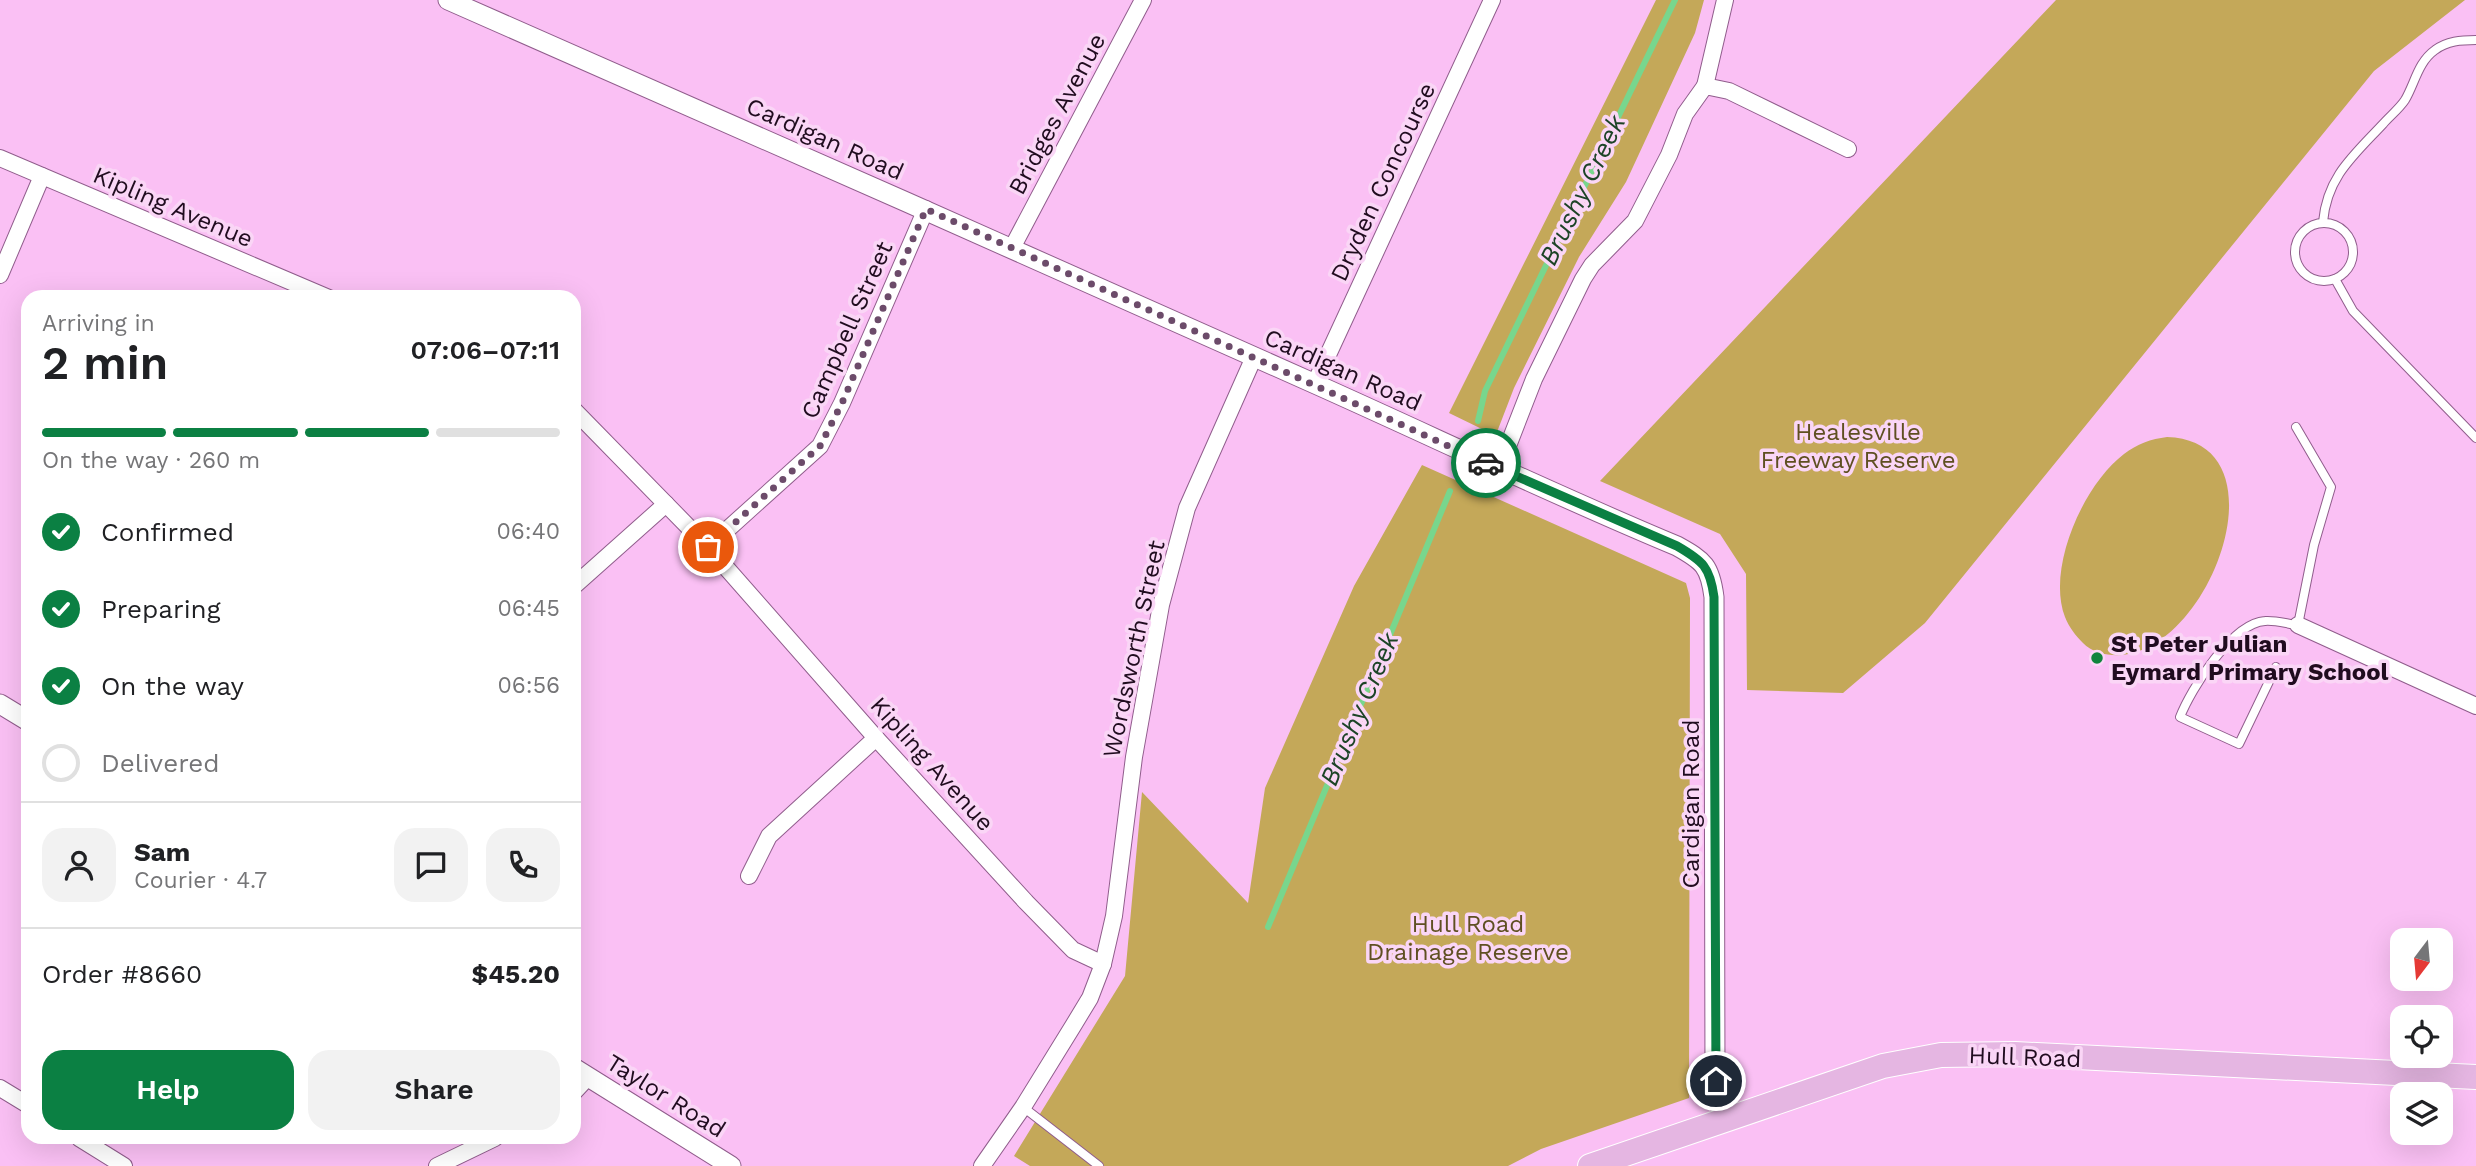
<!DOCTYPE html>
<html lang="en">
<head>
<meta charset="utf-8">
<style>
  :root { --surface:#fff; --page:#f2f2f2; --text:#202124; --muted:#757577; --line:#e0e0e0; --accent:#0b8043 }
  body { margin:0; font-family:"Work Sans",sans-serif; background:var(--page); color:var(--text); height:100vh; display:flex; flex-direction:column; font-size:26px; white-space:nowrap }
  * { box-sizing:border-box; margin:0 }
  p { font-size:23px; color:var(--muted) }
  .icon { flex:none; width:38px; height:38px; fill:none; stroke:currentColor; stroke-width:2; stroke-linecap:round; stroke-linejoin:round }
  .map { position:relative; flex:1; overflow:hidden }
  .sheet { position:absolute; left:21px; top:290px; width:560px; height:854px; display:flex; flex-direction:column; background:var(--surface); border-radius:21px; box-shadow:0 7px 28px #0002 }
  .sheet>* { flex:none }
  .needle { width:46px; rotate:196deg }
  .buttons { position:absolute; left:2390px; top:928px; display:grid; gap:14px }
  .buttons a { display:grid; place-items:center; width:63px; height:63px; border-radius:14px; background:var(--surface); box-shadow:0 7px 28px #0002; font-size:35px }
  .pin { position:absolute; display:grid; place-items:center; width:60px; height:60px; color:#fff; margin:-30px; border:4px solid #fff; border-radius:50%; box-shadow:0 2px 7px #0007 }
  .courier { position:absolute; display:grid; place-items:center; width:70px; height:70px; margin:-35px; border:5px solid #0b8043; border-radius:50%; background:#fff; color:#222; box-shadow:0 2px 9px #0007 }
  .overview em { font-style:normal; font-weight:600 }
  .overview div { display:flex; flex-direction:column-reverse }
  .overview { display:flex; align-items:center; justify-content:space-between; height:119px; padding:0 21px }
  h1 { font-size:46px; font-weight:600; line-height:52px }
  .bar { display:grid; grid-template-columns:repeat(4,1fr); gap:10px 7px; align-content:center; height:84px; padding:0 21px }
  .bar i { height:9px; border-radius:5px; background:var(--line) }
  .bar .selected { background:var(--accent) }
  .bar p { grid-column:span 4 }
  .line { display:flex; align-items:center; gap:18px; padding:0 21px; border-top:2px solid var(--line) }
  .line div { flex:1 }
  .round { display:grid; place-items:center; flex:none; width:74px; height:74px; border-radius:21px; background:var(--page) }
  ol { padding:0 21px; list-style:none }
  li { display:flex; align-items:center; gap:21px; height:77px }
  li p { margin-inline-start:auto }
  li .icon { padding:7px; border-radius:50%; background:var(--accent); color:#fff; stroke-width:4 }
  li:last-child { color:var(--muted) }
  li i { width:38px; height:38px; border:4px solid var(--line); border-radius:50% }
  .primary-button { display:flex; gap:14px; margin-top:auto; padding:14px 21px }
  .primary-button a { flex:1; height:80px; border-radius:21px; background:var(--accent); color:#fff; font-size:28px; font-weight:600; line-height:80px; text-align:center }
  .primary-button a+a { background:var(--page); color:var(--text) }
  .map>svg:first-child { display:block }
  .green { fill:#c4a859 }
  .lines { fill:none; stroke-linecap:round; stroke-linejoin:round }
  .stream { stroke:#78d68d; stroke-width:6 }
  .service-casing { stroke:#905d8c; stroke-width:10 }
  .minor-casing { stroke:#905d8c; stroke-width:18 }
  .tertiary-casing { stroke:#905d8c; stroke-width:21 }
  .primary-casing { stroke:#fff; stroke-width:26 }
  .service { stroke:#fff; stroke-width:8 }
  .minor { stroke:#fff; stroke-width:16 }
  .tertiary { stroke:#fff; stroke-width:19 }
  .primary { stroke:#e5b6e2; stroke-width:24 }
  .done { stroke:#6c4b6a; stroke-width:7; stroke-dasharray:0 12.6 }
  .route { stroke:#0b8043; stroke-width:9 }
  .poi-dot { fill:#10843d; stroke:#fad6f6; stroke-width:2.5 }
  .labels { text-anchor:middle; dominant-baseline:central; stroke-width:7; stroke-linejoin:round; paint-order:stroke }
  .street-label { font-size:24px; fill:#200c1f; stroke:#fad6f6 }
  .park-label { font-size:24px; fill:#5f4f21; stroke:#fad6f6 }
  .poi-label { font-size:24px; font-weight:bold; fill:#200c1f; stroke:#fad6f6; text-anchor:start }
  .water-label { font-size:26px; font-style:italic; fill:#1d4427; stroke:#fad6f6 }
</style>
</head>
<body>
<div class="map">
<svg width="2476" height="1166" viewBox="0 0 2476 1166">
  <rect width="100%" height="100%" fill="#fac0f4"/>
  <!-- green -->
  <g class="green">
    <polygon points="1656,0 1704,0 1695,33 1626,182 1579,257 1514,388 1497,432 1486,431 1449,413"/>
    <polygon points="2056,0 2465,0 2374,71 1925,623 1843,693 1747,690 1746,574 1720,534 1600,481"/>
    <path d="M2167 437C2286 441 2213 647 2122 655 2109 656 2092 653 2083 643 2075 635 2069 627 2065 617 2046 568 2084 484 2124 454 2137 444 2151 439 2167 437Z"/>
    <polygon points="1422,465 1686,583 1690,598 1689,1098 1541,1149 1508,1166 1030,1166 1014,1156 1125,976 1142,792 1248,903 1265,788 1354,586"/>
  </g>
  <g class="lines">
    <!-- stream -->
    <g class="stream">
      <polyline points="1478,421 1485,391 1675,0"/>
      <polyline points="1268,927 1450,491"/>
    </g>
    <defs>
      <g id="service">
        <path d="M2323 222C2327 177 2353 156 2383 124 2390 116 2399 109 2405 100 2415 83 2418 62 2435 50 2447 41 2461 40 2476 40"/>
        <circle cx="2324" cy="252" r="29"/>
        <polyline points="2335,279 2353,311 2476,438"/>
        <path d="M2276 667 2239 744 2180 717C2191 689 2232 623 2265 621 2275 620 2288 624 2298 625L2314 545 2331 487 2296 427"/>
        <polyline points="1023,1107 1099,1166"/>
      </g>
      <g id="minor">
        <polyline points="1705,86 1725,0"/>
        <polyline points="0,158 329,298"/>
        <polyline points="1012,248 1143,0"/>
        <polyline points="0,275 42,176"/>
        <polyline points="1315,383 1492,0"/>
        <polyline points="574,410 708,547 876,738 1026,902 1073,950 1103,964"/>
        <polyline points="1499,469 1534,379 1583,279 1592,265 1635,221 1669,155 1685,114 1705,86 1729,91 1848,149"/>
        <polyline points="708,547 820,446 842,403 926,209"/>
        <polyline points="574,586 666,504"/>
        <polyline points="2298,625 2476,706"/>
        <polyline points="749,876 769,836 876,738"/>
        <polyline points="0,1088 28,1105"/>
        <polyline points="574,1092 588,1077"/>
        <polyline points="79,1138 124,1166"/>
        <polyline points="437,1166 495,1138"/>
        <polyline points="982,1166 1023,1107 1073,1026 1090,998 1103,964 1114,916 1134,757 1161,605 1187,508 1254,357"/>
      </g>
      <g id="tertiary">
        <path d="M448 0C737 127 1025 254 1313 383 1434 437 1554 495 1677 546 1704 561 1710 566 1714 597L1715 1081 1717 1095 1724 1120"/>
        <polyline points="0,704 28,721"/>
        <polyline points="574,1068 731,1166"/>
      </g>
      <polyline id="primary" points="1590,1166 1883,1066 1941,1055 2015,1054 2476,1077"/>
    </defs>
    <!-- service casing -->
    <use href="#service" class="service-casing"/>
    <!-- minor casing -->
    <use href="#minor" class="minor-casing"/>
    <!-- tertiary casing -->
    <use href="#tertiary" class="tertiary-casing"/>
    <!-- primary casing -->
    <use href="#primary" class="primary-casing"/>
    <!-- service -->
    <use href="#service" class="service"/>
    <!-- minor -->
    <use href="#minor" class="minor"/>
    <!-- tertiary -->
    <use href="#tertiary" class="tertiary"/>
    <!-- primary -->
    <use href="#primary" class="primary"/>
  </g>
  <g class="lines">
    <!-- done -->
    <polyline class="done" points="708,547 820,446 842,403 926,209 1486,463"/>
    <!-- route -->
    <path class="route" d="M1486 463 1677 546C1703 561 1710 567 1714 597L1716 1081"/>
  </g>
  <!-- markers -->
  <circle class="poi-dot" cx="2097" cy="658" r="7"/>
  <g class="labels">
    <!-- street labels -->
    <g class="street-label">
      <text transform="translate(1057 114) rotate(-62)">Bridges Avenue</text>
      <text transform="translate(825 139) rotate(24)">Cardigan Road</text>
      <text transform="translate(1383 182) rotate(-65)">Dryden Concourse</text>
      <text transform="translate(173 207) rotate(23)">Kipling Avenue</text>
      <text transform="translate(847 330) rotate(-66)">Campbell Street</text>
      <text transform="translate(1343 370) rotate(24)">Cardigan Road</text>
      <text transform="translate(1134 649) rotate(-78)">Wordsworth Street</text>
      <text transform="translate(932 764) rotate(48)">Kipling Avenue</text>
      <text transform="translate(1691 804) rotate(-90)">Cardigan Road</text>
      <text transform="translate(2025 1057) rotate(2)">Hull Road</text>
      <text transform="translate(666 1096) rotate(32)">Taylor Road</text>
    </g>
    <!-- park labels -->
    <g class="park-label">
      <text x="1858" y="432">Healesville<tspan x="1858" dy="28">Freeway Reserve</tspan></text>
      <text x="1468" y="924">Hull Road<tspan x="1468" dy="28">Drainage Reserve</tspan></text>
    </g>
    <!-- poi labels -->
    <g class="poi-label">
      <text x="2111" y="644">St Peter Julian<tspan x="2111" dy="28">Eymard Primary School</tspan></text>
    </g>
    <!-- water labels -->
    <g class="water-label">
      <text transform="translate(1582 190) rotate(-64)">Brushy Creek</text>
      <text transform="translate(1359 709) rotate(-67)">Brushy Creek</text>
    </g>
  </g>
</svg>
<div class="buttons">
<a><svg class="needle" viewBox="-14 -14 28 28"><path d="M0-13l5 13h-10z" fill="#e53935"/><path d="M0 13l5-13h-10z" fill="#757577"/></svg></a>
<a><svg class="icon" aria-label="locate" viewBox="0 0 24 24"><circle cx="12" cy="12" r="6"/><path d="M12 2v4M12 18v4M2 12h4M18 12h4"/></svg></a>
<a><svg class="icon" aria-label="layers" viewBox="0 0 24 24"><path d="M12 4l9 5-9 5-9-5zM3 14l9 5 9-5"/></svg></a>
</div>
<div class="pin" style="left:708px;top:547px;background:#ea580c"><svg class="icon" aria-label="bag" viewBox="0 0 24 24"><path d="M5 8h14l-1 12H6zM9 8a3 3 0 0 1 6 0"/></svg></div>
<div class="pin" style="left:1716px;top:1081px;background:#1f2937"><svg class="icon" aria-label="home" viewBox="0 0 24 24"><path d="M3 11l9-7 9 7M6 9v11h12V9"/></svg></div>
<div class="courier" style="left:1486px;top:463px"><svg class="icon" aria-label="car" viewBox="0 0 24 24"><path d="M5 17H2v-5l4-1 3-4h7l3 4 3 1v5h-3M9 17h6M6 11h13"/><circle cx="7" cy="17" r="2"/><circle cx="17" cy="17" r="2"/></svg></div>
<section class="sheet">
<div class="overview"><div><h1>2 min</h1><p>Arriving in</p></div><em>07:06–07:11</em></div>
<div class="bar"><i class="selected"></i><i class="selected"></i><i class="selected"></i><i></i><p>On the way · 260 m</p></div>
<ol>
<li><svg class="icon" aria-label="check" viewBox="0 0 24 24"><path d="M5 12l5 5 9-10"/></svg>Confirmed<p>06:40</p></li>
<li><svg class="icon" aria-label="check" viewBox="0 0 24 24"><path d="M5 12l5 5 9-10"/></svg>Preparing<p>06:45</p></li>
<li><svg class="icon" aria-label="check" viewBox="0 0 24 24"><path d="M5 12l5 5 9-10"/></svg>On the way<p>06:56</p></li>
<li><i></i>Delivered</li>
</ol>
<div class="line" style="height:126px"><a class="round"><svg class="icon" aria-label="person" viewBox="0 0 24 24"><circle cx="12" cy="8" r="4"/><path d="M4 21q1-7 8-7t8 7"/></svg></a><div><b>Sam</b><p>Courier · 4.7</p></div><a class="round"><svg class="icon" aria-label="chat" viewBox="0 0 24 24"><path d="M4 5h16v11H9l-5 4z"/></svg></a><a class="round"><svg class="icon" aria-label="phone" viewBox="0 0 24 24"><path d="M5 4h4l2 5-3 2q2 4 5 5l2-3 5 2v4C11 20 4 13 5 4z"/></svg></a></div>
<div class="line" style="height:91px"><div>Order #8660</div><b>$45.20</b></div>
<div class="primary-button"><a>Help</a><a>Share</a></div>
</section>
</div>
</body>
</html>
